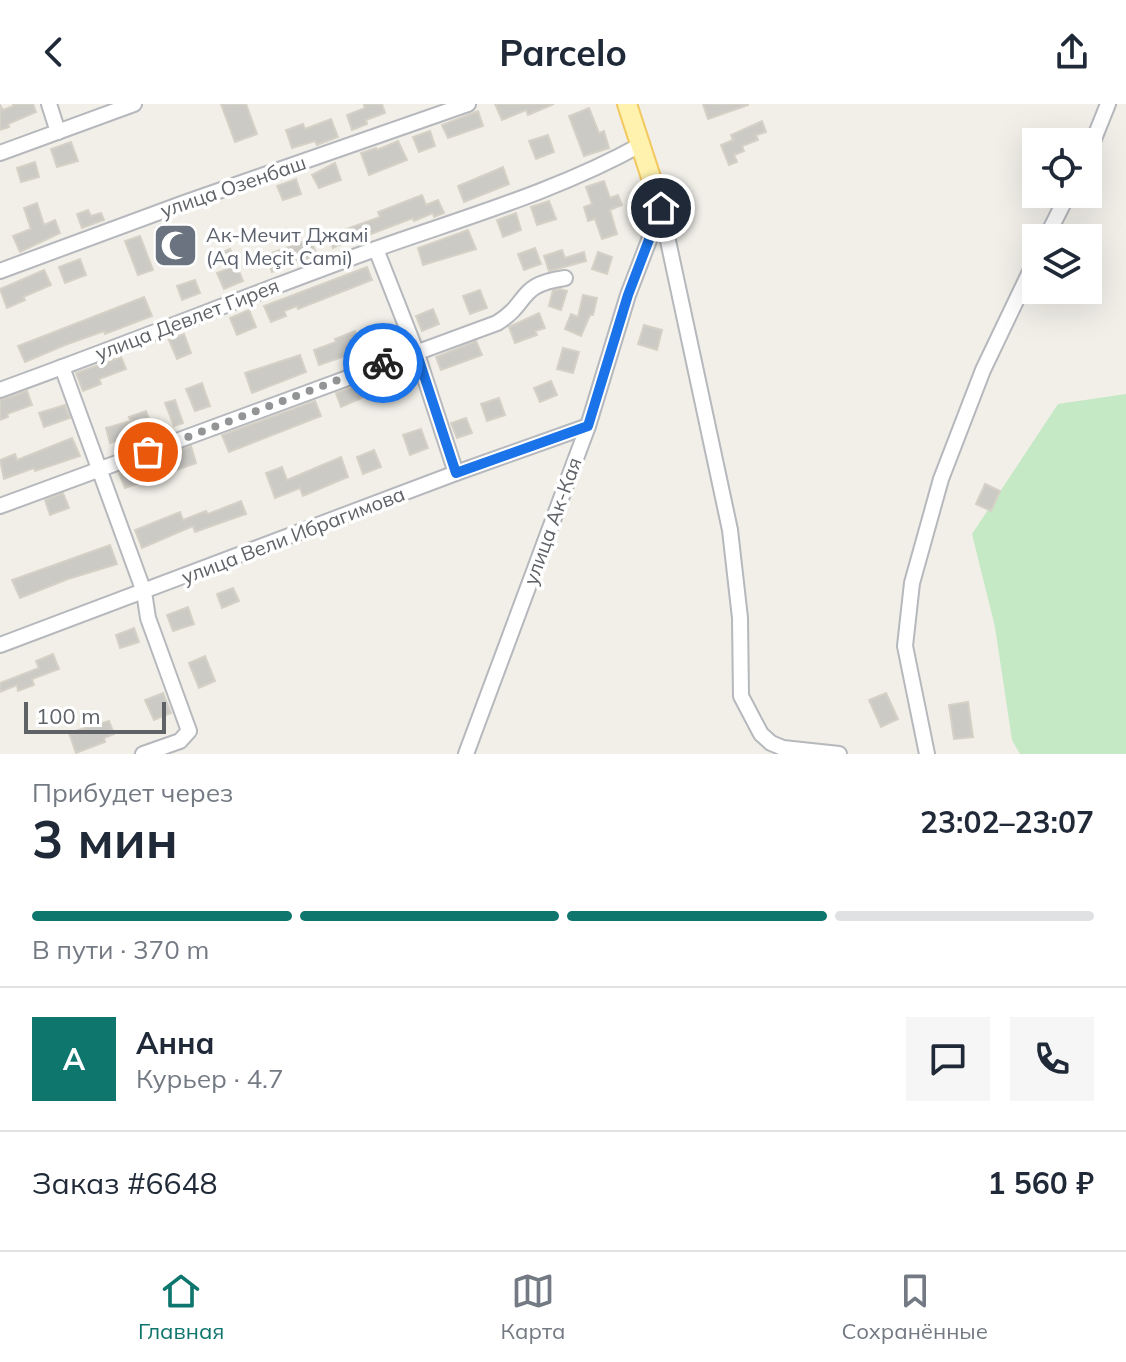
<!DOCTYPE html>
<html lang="ru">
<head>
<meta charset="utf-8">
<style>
  :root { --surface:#fff; --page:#f6f6f7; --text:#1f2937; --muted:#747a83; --line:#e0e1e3; --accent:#0f766e }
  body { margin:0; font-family:Mulish,sans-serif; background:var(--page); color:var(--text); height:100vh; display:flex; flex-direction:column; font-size:30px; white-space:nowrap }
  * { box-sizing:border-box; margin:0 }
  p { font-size:26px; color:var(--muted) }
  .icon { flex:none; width:44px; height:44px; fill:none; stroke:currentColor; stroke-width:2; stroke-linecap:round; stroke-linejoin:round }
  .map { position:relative; height:650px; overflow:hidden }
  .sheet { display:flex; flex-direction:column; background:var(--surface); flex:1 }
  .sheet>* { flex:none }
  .controls { position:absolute; left:1022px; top:24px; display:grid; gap:16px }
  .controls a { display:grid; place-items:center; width:80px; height:80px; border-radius:0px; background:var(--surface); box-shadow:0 8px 32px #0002; font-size:40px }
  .scale { position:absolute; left:24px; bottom:20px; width:142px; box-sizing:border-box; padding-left:8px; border:4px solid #5f6368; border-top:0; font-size:22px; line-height:28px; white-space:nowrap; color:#5f6368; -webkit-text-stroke:6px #fff; paint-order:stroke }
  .pin { position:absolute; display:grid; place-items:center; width:68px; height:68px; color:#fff; margin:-34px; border:4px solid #fff; border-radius:50%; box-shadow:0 2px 8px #0007 }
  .courier { position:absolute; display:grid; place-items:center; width:80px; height:80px; margin:-40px; border:6px solid #1a73e8; border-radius:50%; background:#fff; color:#222; box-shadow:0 2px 10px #0007 }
  .summary em { font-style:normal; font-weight:700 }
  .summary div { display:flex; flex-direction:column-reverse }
  .summary { display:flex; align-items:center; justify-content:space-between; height:136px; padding:0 32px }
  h1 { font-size:52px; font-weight:700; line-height:60px }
  .bar { display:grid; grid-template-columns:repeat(4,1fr); gap:12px 8px; align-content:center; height:96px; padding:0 32px }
  .bar i { height:10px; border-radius:6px; background:var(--line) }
  .bar .current { background:var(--accent) }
  .bar p { grid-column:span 4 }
  .line { display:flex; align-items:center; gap:20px; padding:0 32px; border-top:2px solid var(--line) }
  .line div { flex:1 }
  .round { display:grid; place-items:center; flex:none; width:84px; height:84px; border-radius:0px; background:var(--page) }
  header { display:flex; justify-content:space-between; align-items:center; height:104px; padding:0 32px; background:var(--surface); font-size:36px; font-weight:700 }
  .menu { display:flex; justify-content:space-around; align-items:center; height:112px; border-top:2px solid var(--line); background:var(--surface); font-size:22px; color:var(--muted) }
  .menu a { display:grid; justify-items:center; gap:4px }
  .menu .current { color:var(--accent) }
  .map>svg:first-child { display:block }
  .green { fill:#c5e8c5 }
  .building { fill:#cccac5; stroke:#d6d1c6; stroke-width:2 }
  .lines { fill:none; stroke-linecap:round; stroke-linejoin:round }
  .minor-casing { stroke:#b5b8bc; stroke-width:18 }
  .major-casing { stroke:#f2c960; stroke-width:22 }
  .minor { stroke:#fff; stroke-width:14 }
  .major { stroke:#fff2af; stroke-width:18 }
  .done { stroke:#929495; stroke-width:8; stroke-dasharray:0 14.4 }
  .route { stroke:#1a73e8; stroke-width:10 }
  .labels { text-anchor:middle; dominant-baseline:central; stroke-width:7; stroke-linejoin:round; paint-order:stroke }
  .street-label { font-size:20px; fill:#5f6368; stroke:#fff }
  .worship-label { font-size:20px; fill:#5b616d; stroke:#fff; text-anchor:start }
</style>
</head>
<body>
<header><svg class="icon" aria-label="back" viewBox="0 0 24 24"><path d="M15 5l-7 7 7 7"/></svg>Parcelo<svg class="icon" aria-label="share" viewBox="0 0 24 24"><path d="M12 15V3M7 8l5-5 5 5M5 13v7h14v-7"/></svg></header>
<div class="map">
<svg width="1126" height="650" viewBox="0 0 1126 650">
  <rect width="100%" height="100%" fill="#f1efe8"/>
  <!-- green -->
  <polygon class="green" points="1126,290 1126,650 1020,650 1012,636 995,523 972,430 1058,300"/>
  <!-- building -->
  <g class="building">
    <polygon points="13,0 33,0 36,8 8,20 9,23 0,26 0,1 3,6 13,2"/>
    <polygon points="221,0 246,0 257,30 235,38"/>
    <polygon points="368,0 382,0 385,9 366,16 367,20 352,26 347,11 365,4 364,1"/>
    <polygon points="495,0 554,0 528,11 526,6 502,16"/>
    <polygon points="703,0 748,0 748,1 708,15"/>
    <polygon points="589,4 599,29 604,27 609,44 584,52 569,12"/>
    <polygon points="478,7 483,22 448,34 442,21"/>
    <polygon points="331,15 338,33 317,41 315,37 292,44 286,26 303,20 305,25"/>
    <polygon points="762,17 766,28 756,31 758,36 742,42 744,47 734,51 737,58 729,61 721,41 733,36 731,31"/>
    <polygon points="430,27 435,42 419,48 413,33"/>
    <polygon points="548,31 554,48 536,55 529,37"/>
    <polygon points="398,37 407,56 369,71 361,49 376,44 377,46"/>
    <polygon points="71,38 78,57 57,63 51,45"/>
    <polygon points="35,58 39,73 21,78 17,64"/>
    <polygon points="335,59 341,76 319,84 312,71"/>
    <polygon points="503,63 509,80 464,98 458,82"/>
    <polygon points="296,75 301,90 283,96 277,82"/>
    <polygon points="604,77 610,94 618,91 622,101 610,106 617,130 602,135 595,115 588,117 584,103 592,100 586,83"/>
    <polygon points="422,91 426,101 438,96 444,109 434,113 433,109 414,117 413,114 358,135 357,132 333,144 327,132 380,113 378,108"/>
    <polygon points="549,97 556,115 537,121 531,103"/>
    <polygon points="37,99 44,121 55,116 60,129 20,148 13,132 31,125 24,104"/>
    <polygon points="88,106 91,112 101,109 104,116 82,124 77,110"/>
    <polygon points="516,109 521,126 503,133 497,116"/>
    <polygon points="183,124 187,156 167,158 163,126"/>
    <polygon points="468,126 476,145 423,161 418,144"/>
    <polygon points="140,132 153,166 138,171 125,137"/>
    <polygon points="310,135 317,151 272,168 266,151"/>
    <polygon points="535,144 541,160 524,166 518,150"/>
    <polygon points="230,145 243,177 224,185 217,169 227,165 221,149"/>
    <polygon points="562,146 565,154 584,148 586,157 549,167 544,152"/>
    <polygon points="598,148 612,153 607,170 592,165"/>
    <polygon points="80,155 86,171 65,179 59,163"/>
    <polygon points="367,163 372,176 298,205 297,202 284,207 286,212 271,218 264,202"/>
    <polygon points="44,166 51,181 23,193 25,196 7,204 0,185"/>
    <polygon points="195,176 200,189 182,196 177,182"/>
    <polygon points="560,185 567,187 561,206 549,202 553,186"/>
    <polygon points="480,186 487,204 470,210 463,192"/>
    <polygon points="583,191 597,194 593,211 590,211 581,232 565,225 571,210 578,213"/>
    <polygon points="144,193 152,212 105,230 104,227 65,241 25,258 18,242"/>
    <polygon points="433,205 439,220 422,227 416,212"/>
    <polygon points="249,206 256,223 237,231 230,214"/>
    <polygon points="539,209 545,224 535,227 537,231 515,239 509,223"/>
    <polygon points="389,221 395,235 319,261 314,246 336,238 335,235 355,227 358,234"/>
    <polygon points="644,221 662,226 657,246 638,240"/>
    <polygon points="184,230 191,249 177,255 169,236"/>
    <polygon points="476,237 482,251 441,266 436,253"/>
    <polygon points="563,244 579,248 573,269 557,265"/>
    <polygon points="300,251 306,268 252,289 245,269"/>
    <polygon points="121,253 126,265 99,275 101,280 83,287 76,269"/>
    <polygon points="408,263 412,275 394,281 390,269"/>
    <polygon points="376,275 380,286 341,303 336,289"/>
    <polygon points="551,277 557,291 540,298 534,284"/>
    <polygon points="202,279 210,302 195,307 186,285"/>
    <polygon points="27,287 32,301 7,310 8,313 0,316 0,296"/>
    <polygon points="499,294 505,311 487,317 481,300"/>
    <polygon points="175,296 183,319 174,322 165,299"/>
    <polygon points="315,297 321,312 229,348 222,331"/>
    <polygon points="65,301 70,314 44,323 39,309"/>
    <polygon points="146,307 153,325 110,339 106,324 131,317 129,313"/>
    <polygon points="466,314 472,329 457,334 451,319"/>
    <polygon points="421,325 428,344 410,351 403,331"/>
    <polygon points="72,334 80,352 35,367 34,364 4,375 0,356 15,350 17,356"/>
    <polygon points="191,342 196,359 125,384 119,369 137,362 139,369 174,356 172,349"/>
    <polygon points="374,346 381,363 363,370 357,353"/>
    <polygon points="341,353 348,373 303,392 300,384 275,394 266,369 282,363 287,376"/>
    <polygon points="985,380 1000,387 991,407 976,400"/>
    <polygon points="63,389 69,404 50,411 45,396"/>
    <polygon points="241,397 246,410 195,428 193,422 142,444 135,426 180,408 183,416 206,407 208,410"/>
    <polygon points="110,441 117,460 68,475 20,494 12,476"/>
    <polygon points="233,484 239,497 222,504 217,490"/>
    <polygon points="188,503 194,520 173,527 167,511"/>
    <polygon points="134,524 139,538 120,544 116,531"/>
    <polygon points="53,550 59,565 32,575 34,581 18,587 17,581 0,588 0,579 39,564 36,557"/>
    <polygon points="205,552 215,577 199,584 189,559"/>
    <polygon points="163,589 171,609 154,616 145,596"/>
    <polygon points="886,589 898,615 881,623 869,596"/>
    <polygon points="968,598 973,633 954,635 949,601"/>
    <polygon points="109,617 114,630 104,634 105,638 76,649 69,629"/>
  </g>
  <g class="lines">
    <defs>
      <g id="minor">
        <polyline points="49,0 58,28"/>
        <polyline points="0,49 134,0"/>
        <polyline points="1088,50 1108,0"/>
        <polyline points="661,104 730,426 740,514 741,592 761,630 771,639 783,644 839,650"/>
        <polyline points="1046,134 1068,90"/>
        <polyline points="376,145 416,247 456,369"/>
        <polyline points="0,167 184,99 468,0"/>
        <polyline points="62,263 144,488 148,514 189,627 180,637 143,650"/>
        <path d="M0 286C124 241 247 192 370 147 462 114 556 88 642 40"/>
        <path d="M0 402 497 219C531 198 516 181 565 174"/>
        <polyline points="0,541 456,369 588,322"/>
        <polyline points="466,650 588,322 628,191 661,105"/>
        <polyline points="927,650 905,542 912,479 941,375 983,266 1036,155"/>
      </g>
      <polyline id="major" points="627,0 661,104"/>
    </defs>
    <!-- minor casing -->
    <use href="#minor" class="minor-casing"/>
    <!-- major casing -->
    <use href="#major" class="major-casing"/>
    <!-- minor -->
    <use href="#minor" class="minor"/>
    <!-- major -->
    <use href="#major" class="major"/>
  </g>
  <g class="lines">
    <!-- done -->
    <polyline class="done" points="148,348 383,259"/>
    <!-- route -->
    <polyline class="route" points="383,259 416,247 456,369 588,322 628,191 661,104"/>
  </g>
  <!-- icons -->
  <defs>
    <symbol id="mosque-square" viewBox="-11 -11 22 22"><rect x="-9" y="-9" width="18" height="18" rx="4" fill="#6b7280" stroke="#fff"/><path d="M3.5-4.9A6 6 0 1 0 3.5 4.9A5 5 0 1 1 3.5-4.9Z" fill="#fff"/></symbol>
  </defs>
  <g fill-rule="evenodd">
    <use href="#mosque-square" x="150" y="116" width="51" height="51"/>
  </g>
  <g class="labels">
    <!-- street labels -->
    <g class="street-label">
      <text transform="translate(233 82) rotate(-19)">улица Озенбаш</text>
      <text transform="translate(187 215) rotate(-21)">улица Девлет Гирея</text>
      <text transform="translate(552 417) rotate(-70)">улица Ак-Кая</text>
      <text transform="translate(293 431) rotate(-21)">улица Вели Ибрагимова</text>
    </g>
    <!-- worship labels -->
    <g class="worship-label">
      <text x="206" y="130">Ак-Мечит Джамі<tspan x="206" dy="23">(Aq Meçit Cami)</tspan></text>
    </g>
  </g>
</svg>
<div class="controls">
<a><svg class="icon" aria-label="locate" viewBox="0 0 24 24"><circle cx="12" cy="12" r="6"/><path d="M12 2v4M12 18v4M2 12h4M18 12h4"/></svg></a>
<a><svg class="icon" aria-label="layers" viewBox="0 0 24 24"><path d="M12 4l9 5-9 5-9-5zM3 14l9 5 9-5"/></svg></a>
</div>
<div class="scale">100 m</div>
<div class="pin" style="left:148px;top:348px;background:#ea580c"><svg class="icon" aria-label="bag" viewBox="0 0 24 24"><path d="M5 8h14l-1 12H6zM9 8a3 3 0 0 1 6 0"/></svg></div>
<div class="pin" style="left:661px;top:104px;background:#1f2937"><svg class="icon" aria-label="home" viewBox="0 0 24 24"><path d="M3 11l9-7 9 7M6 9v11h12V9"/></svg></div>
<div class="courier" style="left:383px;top:259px"><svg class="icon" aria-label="bike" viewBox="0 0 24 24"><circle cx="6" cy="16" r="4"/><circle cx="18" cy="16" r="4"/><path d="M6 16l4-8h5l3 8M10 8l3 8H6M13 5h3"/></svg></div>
</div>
<section class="sheet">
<div class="summary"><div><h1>3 мин</h1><p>Прибудет через</p></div><em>23:02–23:07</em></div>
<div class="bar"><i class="current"></i><i class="current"></i><i class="current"></i><i></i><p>В пути · 370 m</p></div>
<div class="line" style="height:144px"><b class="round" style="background:var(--accent);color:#fff">А</b><div><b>Анна</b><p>Курьер · 4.7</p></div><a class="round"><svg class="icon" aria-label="chat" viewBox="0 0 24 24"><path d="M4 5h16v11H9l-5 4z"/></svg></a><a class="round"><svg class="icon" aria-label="phone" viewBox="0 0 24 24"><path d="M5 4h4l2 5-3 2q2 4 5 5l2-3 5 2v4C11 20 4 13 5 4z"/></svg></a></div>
<div class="line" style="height:104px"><div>Заказ #6648</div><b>1 560 ₽</b></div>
</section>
<nav class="menu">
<a class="current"><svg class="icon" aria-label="home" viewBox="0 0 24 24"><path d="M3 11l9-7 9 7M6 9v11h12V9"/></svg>Главная</a>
<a><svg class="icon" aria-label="map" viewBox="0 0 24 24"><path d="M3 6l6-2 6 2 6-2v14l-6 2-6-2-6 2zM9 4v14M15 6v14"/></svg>Карта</a>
<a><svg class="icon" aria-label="saved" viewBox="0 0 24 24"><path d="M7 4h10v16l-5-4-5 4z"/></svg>Сохранённые</a>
</nav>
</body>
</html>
